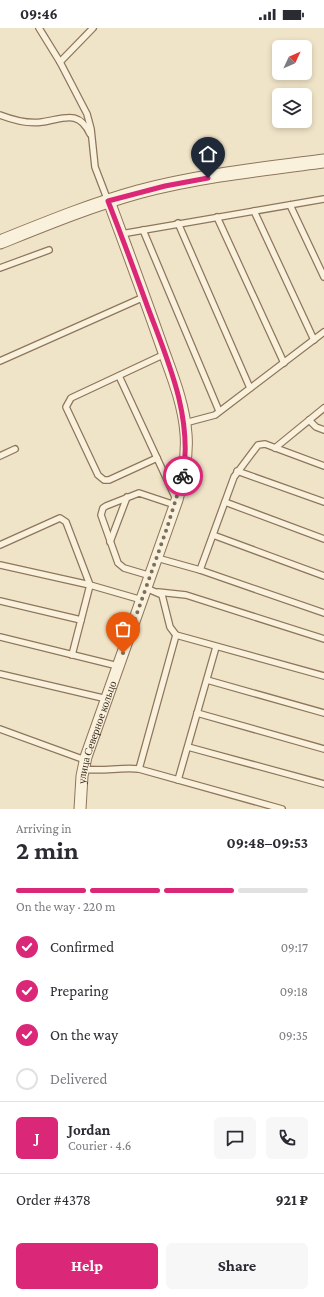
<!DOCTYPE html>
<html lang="en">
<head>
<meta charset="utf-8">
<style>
  :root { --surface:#fff; --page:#f7f7f7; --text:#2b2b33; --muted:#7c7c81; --line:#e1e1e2; --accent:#db2777 }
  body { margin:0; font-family:"Crimson Pro",serif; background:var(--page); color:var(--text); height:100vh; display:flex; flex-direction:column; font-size:15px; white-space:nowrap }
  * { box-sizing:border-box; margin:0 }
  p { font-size:13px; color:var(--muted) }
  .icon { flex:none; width:22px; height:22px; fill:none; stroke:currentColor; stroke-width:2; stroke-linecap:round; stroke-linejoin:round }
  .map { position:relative; height:781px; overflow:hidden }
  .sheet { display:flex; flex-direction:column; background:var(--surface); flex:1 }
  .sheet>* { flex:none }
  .needle { width:26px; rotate:46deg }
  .fabs { position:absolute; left:272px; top:12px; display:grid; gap:8px }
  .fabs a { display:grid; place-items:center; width:40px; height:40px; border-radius:6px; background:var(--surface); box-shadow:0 2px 6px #0003; font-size:20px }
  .pin { position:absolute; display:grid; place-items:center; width:34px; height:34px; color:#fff; margin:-41px -17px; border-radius:50% 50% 50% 0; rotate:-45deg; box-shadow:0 0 4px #0007 }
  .pin .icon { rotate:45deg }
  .courier { position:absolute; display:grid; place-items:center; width:40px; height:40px; margin:-20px; border:3px solid #db2777; border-radius:50%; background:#fff; color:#222; box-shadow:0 1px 5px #0007 }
  .headline em { font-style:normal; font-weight:700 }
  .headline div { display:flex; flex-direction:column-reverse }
  .headline { display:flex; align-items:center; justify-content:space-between; height:68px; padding:0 16px }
  h1 { font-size:26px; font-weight:700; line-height:30px }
  .bar { display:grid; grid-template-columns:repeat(4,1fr); gap:6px 4px; align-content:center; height:48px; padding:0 16px }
  .bar i { height:5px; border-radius:3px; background:var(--line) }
  .bar .selected { background:var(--accent) }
  .bar p { grid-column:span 4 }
  .line { display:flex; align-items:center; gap:10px; padding:0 16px; border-top:1px solid var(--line) }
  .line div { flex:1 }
  .round { display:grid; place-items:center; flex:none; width:42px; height:42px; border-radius:6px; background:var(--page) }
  ol { padding:0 16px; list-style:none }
  li { display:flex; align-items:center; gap:12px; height:44px }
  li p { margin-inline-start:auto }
  li .icon { padding:4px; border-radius:50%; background:var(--accent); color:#fff; stroke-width:4 }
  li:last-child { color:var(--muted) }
  li i { width:22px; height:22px; border:2px solid var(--line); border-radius:50% }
  .primary-button { display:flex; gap:8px; margin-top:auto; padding:8px 16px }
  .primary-button a { flex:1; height:46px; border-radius:6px; background:var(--accent); color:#fff; font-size:16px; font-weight:700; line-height:46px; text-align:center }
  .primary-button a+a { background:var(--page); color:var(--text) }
  .status { display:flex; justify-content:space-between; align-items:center; height:28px; padding:0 20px; background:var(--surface); direction:ltr }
  .status svg { height:11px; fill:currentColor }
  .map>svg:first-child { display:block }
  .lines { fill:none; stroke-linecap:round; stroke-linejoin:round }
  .service-casing { stroke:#8d765c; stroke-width:8 }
  .minor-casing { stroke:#8d765c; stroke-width:13 }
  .tertiary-casing { stroke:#8d765c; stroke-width:15 }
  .service { stroke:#faf1dc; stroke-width:5.5 }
  .minor { stroke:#faf1dc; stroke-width:11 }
  .tertiary { stroke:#faf1dc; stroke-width:13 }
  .done { stroke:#7c6e5b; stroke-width:4; stroke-dasharray:0 7.2 }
  .route { stroke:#db2777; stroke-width:5 }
  .labels { text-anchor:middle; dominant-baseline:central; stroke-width:3; stroke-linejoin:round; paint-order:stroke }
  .street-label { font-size:11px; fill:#3d2e20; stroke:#f7eed8 }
</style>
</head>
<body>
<div class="status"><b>09:46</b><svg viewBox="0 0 49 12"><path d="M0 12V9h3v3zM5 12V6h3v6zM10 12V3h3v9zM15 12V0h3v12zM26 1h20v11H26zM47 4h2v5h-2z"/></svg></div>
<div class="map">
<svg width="324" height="781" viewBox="0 0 324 781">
  <rect width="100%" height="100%" fill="#f0e4c8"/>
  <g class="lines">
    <defs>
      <g id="service">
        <polyline points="39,0 60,34 87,86 91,101 95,139 108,173"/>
        <polyline points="60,34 93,0"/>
        <path d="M0 87C13 92 29 96 42 94 63 91 79 81 90 106"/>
        <polyline points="290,177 324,249"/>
        <polyline points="254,183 314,312"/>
        <polyline points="217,189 284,335"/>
        <polyline points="178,195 250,360"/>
        <polyline points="143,202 219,383"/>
        <polyline points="121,206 324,171"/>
        <polyline points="0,240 49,222"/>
        <polyline points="0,333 144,269"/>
        <polyline points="119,348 176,471"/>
        <polyline points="309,392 316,399 324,402"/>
        <polyline points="185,395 215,387 324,304"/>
        <polyline points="275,420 324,380"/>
        <polyline points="0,428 15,421"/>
        <polyline points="157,430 109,452 104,452 98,447 66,379 71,370 165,326"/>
        <polyline points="237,443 324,474"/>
        <polyline points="225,474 324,511"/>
        <polyline points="213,507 324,548"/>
        <polyline points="110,514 127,469"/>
        <polyline points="0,517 60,490 66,494 90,557 142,572"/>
        <polyline points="157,530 200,542 324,585"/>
        <polyline points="0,537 90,557 72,627"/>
        <polyline points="200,542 234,449 258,417 265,416 324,438"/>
        <polyline points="151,548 124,540 118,535 101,487 103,480 106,478 139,465 175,477"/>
        <polyline points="146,560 162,567 170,599 176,607 324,648"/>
        <polyline points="158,564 186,567 324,611"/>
        <polyline points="0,573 81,592"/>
        <polyline points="0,609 118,638"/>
        <polyline points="0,646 107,671"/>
        <polyline points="207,652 324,685"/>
        <polyline points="197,685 324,721"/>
        <polyline points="0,701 85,732"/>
        <polyline points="188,719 324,756"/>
        <path d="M83 741C102 744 120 739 139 741L282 781"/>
        <polyline points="139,741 176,607"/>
        <polyline points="178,752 216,619"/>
      </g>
      <g id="minor">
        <path id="s1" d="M80 781 82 748 86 729 177 472C183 451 188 429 186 406 184 376 172 347 162 319 145 270 127 222 109 173"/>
      </g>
      <path id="tertiary" d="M0 214C45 196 91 177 138 164 198 148 262 141 324 133"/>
    </defs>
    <!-- service casing -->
    <use href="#service" class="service-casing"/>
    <!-- minor casing -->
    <use href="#minor" class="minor-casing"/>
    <!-- tertiary casing -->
    <use href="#tertiary" class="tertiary-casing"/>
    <!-- service -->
    <use href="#service" class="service"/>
    <!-- minor -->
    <use href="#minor" class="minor"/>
    <!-- tertiary -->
    <use href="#tertiary" class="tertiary"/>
  </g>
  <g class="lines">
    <!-- done -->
    <polyline class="done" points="123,625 167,500 183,448"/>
    <!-- route -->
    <path class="route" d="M183 448C193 389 168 333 148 280 135 244 122 209 108 173L165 158 208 150"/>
  </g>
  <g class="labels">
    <!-- street labels -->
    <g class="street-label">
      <text stroke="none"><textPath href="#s1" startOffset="79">улица Северное кольцо</textPath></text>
    </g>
  </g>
</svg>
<div class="fabs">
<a><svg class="needle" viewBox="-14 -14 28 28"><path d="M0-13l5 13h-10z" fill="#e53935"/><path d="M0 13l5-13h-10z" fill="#7c7c81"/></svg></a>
<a><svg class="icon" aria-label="layers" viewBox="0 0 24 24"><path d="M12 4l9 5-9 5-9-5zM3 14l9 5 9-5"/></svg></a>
</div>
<div class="pin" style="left:123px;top:625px;background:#ea580c"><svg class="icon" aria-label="bag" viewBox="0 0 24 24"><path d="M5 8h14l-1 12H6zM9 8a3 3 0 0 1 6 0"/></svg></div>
<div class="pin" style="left:208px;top:150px;background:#1f2937"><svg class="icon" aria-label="home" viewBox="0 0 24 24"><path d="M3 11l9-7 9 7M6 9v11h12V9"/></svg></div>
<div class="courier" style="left:183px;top:448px"><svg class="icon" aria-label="bike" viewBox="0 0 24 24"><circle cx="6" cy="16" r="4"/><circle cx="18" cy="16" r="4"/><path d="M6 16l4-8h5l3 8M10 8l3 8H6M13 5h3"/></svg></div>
</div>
<section class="sheet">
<div class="headline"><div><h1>2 min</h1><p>Arriving in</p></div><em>09:48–09:53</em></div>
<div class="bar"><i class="selected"></i><i class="selected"></i><i class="selected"></i><i></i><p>On the way · 220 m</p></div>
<ol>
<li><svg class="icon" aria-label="check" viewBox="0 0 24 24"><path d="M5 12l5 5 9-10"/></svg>Confirmed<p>09:17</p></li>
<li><svg class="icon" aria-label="check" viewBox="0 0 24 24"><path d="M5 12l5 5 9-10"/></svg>Preparing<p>09:18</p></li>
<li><svg class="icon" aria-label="check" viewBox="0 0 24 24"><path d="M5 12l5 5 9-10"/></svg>On the way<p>09:35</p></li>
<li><i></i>Delivered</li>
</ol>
<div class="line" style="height:72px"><b class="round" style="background:var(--accent);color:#fff">J</b><div><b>Jordan</b><p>Courier · 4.6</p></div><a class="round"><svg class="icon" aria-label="chat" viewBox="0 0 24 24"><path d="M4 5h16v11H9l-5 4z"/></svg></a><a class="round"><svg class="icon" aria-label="phone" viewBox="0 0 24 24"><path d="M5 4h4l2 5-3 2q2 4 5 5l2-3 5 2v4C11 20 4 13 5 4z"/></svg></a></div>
<div class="line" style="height:52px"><div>Order #4378</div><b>921 ₽</b></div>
<div class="primary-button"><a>Help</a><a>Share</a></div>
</section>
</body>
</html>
